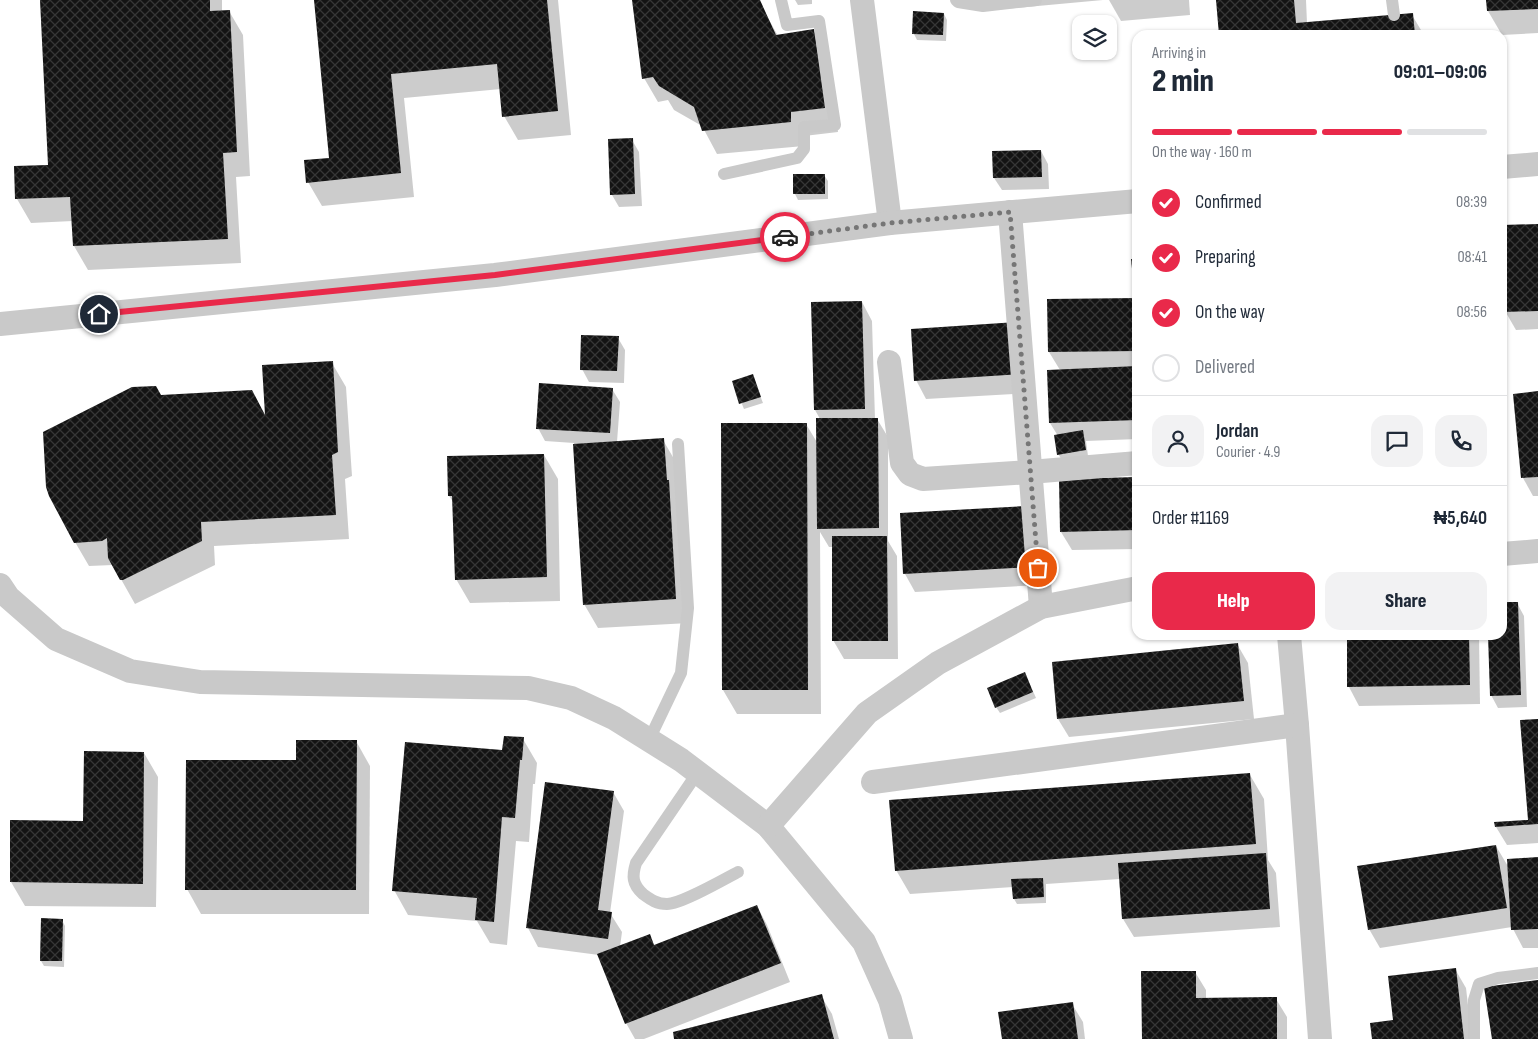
<!DOCTYPE html>
<html lang="en">
<head>
<meta charset="utf-8">
<style>
  :root { --surface:#fff; --page:#f2f2f3; --text:#1f2937; --muted:#747a83; --line:#e0e1e3; --accent:#e9294a }
  body { margin:0; font-family:"Sofia Sans Condensed",sans-serif; background:var(--page); color:var(--text); height:100vh; display:flex; flex-direction:column; font-size:19px; white-space:nowrap }
  * { box-sizing:border-box; margin:0 }
  p { font-size:16px; color:var(--muted) }
  .icon { flex:none; width:28px; height:28px; fill:none; stroke:currentColor; stroke-width:2; stroke-linecap:round; stroke-linejoin:round }
  .map { position:relative; flex:1; overflow:hidden }
  .details { position:absolute; left:1132px; top:30px; width:375px; height:610px; display:flex; flex-direction:column; background:var(--surface); border-radius:15px; box-shadow:0 1px 4px #0004 }
  .details>* { flex:none }
  .buttons { position:absolute; left:1072px; top:15px; display:grid; gap:10px }
  .buttons a { display:grid; place-items:center; width:45px; height:45px; border-radius:10px; background:var(--surface); box-shadow:0 1px 4px #0004; font-size:25px }
  .pin { position:absolute; display:grid; place-items:center; width:42px; height:42px; color:#fff; margin:-21px; border:2px solid #fff; border-radius:50%; box-shadow:0 1px 5px #0007 }
  .courier { position:absolute; display:grid; place-items:center; width:50px; height:50px; margin:-25px; border:4px solid #e9294a; border-radius:50%; background:#fff; color:#222; box-shadow:0 1px 6px #0007 }
  .head em { font-style:normal; font-weight:800 }
  .head div { display:flex; flex-direction:column-reverse }
  .head { display:flex; align-items:center; justify-content:space-between; height:85px; padding:0 20px }
  h1 { font-size:32px; font-weight:800; line-height:38px }
  .bar { display:grid; grid-template-columns:repeat(4,1fr); gap:8px 5px; align-content:center; height:60px; padding:0 20px }
  .bar i { height:6px; border-radius:4px; background:var(--line) }
  .bar .active { background:var(--accent) }
  .bar p { grid-column:span 4 }
  .line { display:flex; align-items:center; gap:12px; padding:0 20px; border-top:1px solid var(--line) }
  .line div { flex:1 }
  .round { display:grid; place-items:center; flex:none; width:52px; height:52px; border-radius:15px; background:var(--page) }
  ol { padding:0 20px; list-style:none }
  li { display:flex; align-items:center; gap:15px; height:55px }
  li p { margin-inline-start:auto }
  li .icon { padding:5px; border-radius:50%; background:var(--accent); color:#fff; stroke-width:4 }
  li:last-child { color:var(--muted) }
  li i { width:28px; height:28px; border:2px solid var(--line); border-radius:50% }
  .button { display:flex; gap:10px; margin-top:auto; padding:10px 20px }
  .button a { flex:1; height:58px; border-radius:15px; background:var(--accent); color:#fff; font-size:20px; font-weight:800; line-height:58px; text-align:center }
  .button a+a { background:var(--page); color:var(--text) }
  .map>svg:first-child { display:block }
  .shadow { fill:#0003 }
  .building { fill:url(#building-cross-hatch) }
  .lines { fill:none; stroke-linecap:round; stroke-linejoin:round }
  .service { stroke:#c9c9c9; stroke-width:12 }
  .minor { stroke:#c9c9c9; stroke-width:24 }
  .done { stroke:#767676; stroke-width:5; stroke-dasharray:0 9 }
  .route { stroke:#e9294a; stroke-width:6 }
</style>
</head>
<body>
<div class="map">
<svg width="1538" height="1039" viewBox="0 0 1538 1039">
  <defs>
    <pattern id="building-cross-hatch" width="8" height="8" patternUnits="userSpaceOnUse" patternTransform="scale(1.25)"><rect width="8" height="8" fill="#131313"/><path d="M0 0l8 8M0 8l8-8" fill="none" stroke="#363636"/></pattern>
  </defs>
  <rect width="100%" height="100%" fill="#fff"/>
  <!-- shadow -->
  <g class="shadow">
    <polygon points="42,0 222,0 222,12 229,11 243,35 250,176 236,177 241,263 88,270 74,246 73,221 31,223 17,199 15,167 50,166"/>
    <polygon points="315,0 558,0 571,135 518,140 504,116 501,89 404,98 414,197 322,206 308,182 331,159"/>
    <polygon points="634,0 758,0 778,36 813,30 827,54 838,132 804,136 804,146 717,154 702,126 674,110 668,100 658,102 644,78"/>
    <polygon points="795,0 812,0 812,4 798,5"/>
    <polygon points="975,0 1103,0 982,11"/>
    <polygon points="1109,0 1189,0 1190,15 1121,21"/>
    <polygon points="1217,0 1306,0 1307,23 1412,15 1424,35 1220,35"/>
    <polygon points="1488,0 1538,0 1538,33 1502,35 1488,11"/>
    <polygon points="944,14 947,20 946,41 917,40 914,34"/>
    <polygon points="1502,58 1505,63 1507,121 1502,121"/>
    <polygon points="632,140 639,152 642,206 619,207 612,195"/>
    <polygon points="1041,151 1048,164 1049,189 1002,190 994,178"/>
    <polygon points="824,175 828,181 828,199 798,200 795,194"/>
    <polygon points="1538,225 1538,329 1516,330 1505,311"/>
    <polygon points="1138,299 1138,439 1086,441 1088,456 1062,460 1058,454 1058,436 1050,423 1048,371 1060,370 1049,352"/>
    <polygon points="862,302 872,321 875,419 877,419 888,437 888,541 897,556 898,659 844,659 833,640 833,547 829,547 820,532 821,714 737,714 723,690 806,424 818,444 820,419 815,410"/>
    <polygon points="1016,323 1030,393 926,399 916,380"/>
    <polygon points="618,338 625,350 624,383 589,382 582,369"/>
    <polygon points="332,363 346,387 352,476 345,479 349,539 214,546 215,565 135,604 113,565 89,566 75,542 161,396 251,391 267,418"/>
    <polygon points="752,375 763,403 744,409 733,382"/>
    <polygon points="612,389 620,402 617,442 663,440 677,464 689,623 598,628 584,604 574,443 545,441 538,428"/>
    <polygon points="1538,392 1538,496 1533,496 1523,478"/>
    <polygon points="544,455 558,479 560,601 470,603 456,579 454,503 449,496"/>
    <polygon points="1138,478 1138,549 1072,550 1061,532"/>
    <polygon points="1025,507 1040,585 915,592 905,574"/>
    <polygon points="1517,603 1524,616 1527,707 1498,708 1491,695 1489,635 1502,635"/>
    <polygon points="1348,635 1479,635 1480,704 1359,706 1349,687"/>
    <polygon points="1237,644 1248,663 1254,719 1069,737 1058,719"/>
    <polygon points="1028,680 1036,698 1000,713 996,707"/>
    <polygon points="1538,720 1538,843 1507,845 1496,827 1529,821"/>
    <polygon points="523,739 537,763 535,784 533,784 529,842 516,841 507,945 490,943 477,921 408,915 394,890 503,751"/>
    <polygon points="356,741 370,766 369,914 201,914 187,889 298,762"/>
    <polygon points="144,753 158,777 156,907 25,906 11,882 84,822"/>
    <polygon points="1250,775 1264,799 1268,860 1276,873 1280,927 1134,937 1123,919 1120,879 1046,884 1046,903 1017,904 1014,899 1013,887 910,894 896,870"/>
    <polygon points="613,792 624,811 610,913 622,932 620,947 649,936 655,946 757,906 767,925 790,982 644,1039 635,1039 626,1023 599,955 538,947 528,928"/>
    <polygon points="1496,846 1509,868 1538,858 1538,948 1523,948 1512,927 1380,948 1369,929"/>
    <polygon points="62,920 65,926 64,967 44,966 41,961"/>
    <polygon points="1455,969 1466,988 1472,1039 1373,1039"/>
    <polygon points="1195,972 1206,990 1206,1000 1276,999 1287,1017 1287,1039 1143,1039"/>
    <polygon points="821,996 832,1014 839,1039 676,1039"/>
    <polygon points="1072,1004 1083,1022 1085,1039 1003,1039"/>
  </g>
  <!-- building -->
  <g class="building">
    <polygon points="40,0 210,0 210,11 230,10 237,152 223,153 228,239 73,246 70,197 15,199 14,166 48,165"/>
    <polygon points="314,0 547,0 558,111 502,117 497,64 391,74 401,173 306,183 304,160 329,158"/>
    <polygon points="632,0 760,0 776,35 814,29 825,108 791,112 791,122 702,131 694,107 659,86 653,77 642,79"/>
    <polygon points="1216,0 1294,0 1296,23 1413,13 1415,35 1219,35"/>
    <polygon points="1486,0 1538,0 1538,9 1487,11"/>
    <polygon points="913,11 944,13 943,35 912,34"/>
    <polygon points="633,138 635,194 610,195 608,139"/>
    <polygon points="1041,150 1042,177 993,178 992,151"/>
    <rect x="793" y="174" width="32" height="20"/>
    <polygon points="1538,224 1538,311 1504,312 1502,225"/>
    <polygon points="1131,259 1138,259 1138,277 1133,278"/>
    <polygon points="1138,298 1138,351 1048,352 1047,299"/>
    <polygon points="862,301 865,409 814,410 811,302"/>
    <polygon points="1017,322 1020,374 914,381 911,329"/>
    <polygon points="581,335 619,336 617,371 580,370"/>
    <polygon points="333,361 338,452 332,455 336,515 201,522 202,541 123,580 120,580 108,558 107,538 102,541 74,543 49,496 46,487 43,432 132,387 156,386 161,395 252,390 265,415 262,365"/>
    <polygon points="1138,366 1138,420 1049,423 1047,370"/>
    <polygon points="753,374 761,397 739,404 732,381"/>
    <polygon points="539,383 613,388 610,433 536,429"/>
    <polygon points="1538,391 1538,477 1521,478 1513,394"/>
    <polygon points="816,418 878,418 879,528 817,529"/>
    <polygon points="721,423 807,423 808,690 722,690"/>
    <polygon points="1083,430 1086,450 1057,455 1054,435"/>
    <polygon points="664,438 667,480 669,480 676,599 583,605 573,444"/>
    <polygon points="544,454 547,577 455,580 452,496 448,496 447,456"/>
    <polygon points="1138,477 1138,530 1060,532 1059,479"/>
    <polygon points="1026,506 1030,567 903,574 900,513"/>
    <polygon points="832,536 887,536 888,641 832,641"/>
    <polygon points="1502,602 1518,602 1521,695 1490,696 1488,635 1502,635"/>
    <polygon points="1347,635 1469,635 1470,685 1347,687"/>
    <polygon points="1238,643 1244,701 1057,719 1052,662"/>
    <polygon points="1025,672 1033,692 995,708 987,688"/>
    <polygon points="1538,719 1538,824 1495,827 1494,822 1528,820 1520,720"/>
    <polygon points="504,736 524,737 522,760 520,760 515,818 502,817 494,922 475,920 477,898 392,891 405,742 502,750"/>
    <polygon points="296,740 357,740 356,890 185,890 186,760 296,760"/>
    <polygon points="84,751 144,752 143,884 10,882 10,820 83,821"/>
    <polygon points="1250,773 1256,844 895,871 889,800"/>
    <polygon points="545,782 614,791 598,910 612,912 608,939 526,928"/>
    <polygon points="1496,845 1507,908 1368,930 1357,866"/>
    <polygon points="1266,853 1270,909 1122,919 1118,863"/>
    <polygon points="1538,857 1538,929 1511,930 1507,859"/>
    <polygon points="1043,878 1044,897 1013,899 1011,879"/>
    <polygon points="757,905 781,963 625,1024 597,954 650,934 654,945"/>
    <polygon points="41,918 63,919 62,961 40,961"/>
    <polygon points="1456,968 1464,1039 1372,1039 1370,1023 1393,1020 1388,976"/>
    <polygon points="1141,971 1196,971 1196,998 1277,997 1277,1039 1142,1039"/>
    <polygon points="1538,980 1538,1039 1492,1039 1484,987"/>
    <polygon points="822,994 834,1039 674,1039 673,1032"/>
    <polygon points="1073,1002 1078,1039 1002,1039 998,1012"/>
  </g>
  <g class="lines">
    <!-- service -->
    <g class="service">
      <polyline points="956,0 958,2 983,6 1036,0"/>
      <polyline points="1392,0 1394,15"/>
      <polyline points="724,174 797,158 804,149 804,127 835,125 819,21 787,25 781,0"/>
      <polyline points="649,740 681,673 688,608 678,444"/>
      <path d="M698 772 636 863C632 876 632 884 643 894 651 900 657 904 667 904 681 904 723 880 738 872"/>
      <polyline points="1474,1039 1474,1000 1479,984 1498,978 1538,973"/>
    </g>
    <!-- minor -->
    <g class="minor">
      <polyline points="862,0 890,223"/>
      <polyline points="1502,167 1538,164"/>
      <polyline points="1010,212 1041,607"/>
      <polyline points="0,324 495,275 890,223 1138,201"/>
      <polyline points="889,362 902,463 910,474 923,479 1030,472 1138,463"/>
      <polyline points="1502,554 1538,551"/>
      <polyline points="0,585 8,597 56,639 130,671 200,682 528,688 571,698 614,718 681,760 768,826 864,942 890,1000 901,1039"/>
      <polyline points="1289,635 1297,725 1320,1039"/>
      <polyline points="873,782 1297,725"/>
      <polyline points="768,826 867,713 938,663 1041,607 1138,588"/>
    </g>
  </g>
  <g class="lines">
    <!-- done -->
    <polyline class="done" points="785,237 890,223 1010,212 1038,568"/>
    <!-- route -->
    <polyline class="route" points="99,314 495,275 785,237"/>
  </g>
</svg>
<div class="buttons">
<a><svg class="icon" aria-label="layers" viewBox="0 0 24 24"><path d="M12 4l9 5-9 5-9-5zM3 14l9 5 9-5"/></svg></a>
</div>
<div class="pin" style="left:1038px;top:568px;background:#ea580c"><svg class="icon" aria-label="bag" viewBox="0 0 24 24"><path d="M5 8h14l-1 12H6zM9 8a3 3 0 0 1 6 0"/></svg></div>
<div class="pin" style="left:99px;top:314px;background:#1f2937"><svg class="icon" aria-label="home" viewBox="0 0 24 24"><path d="M3 11l9-7 9 7M6 9v11h12V9"/></svg></div>
<div class="courier" style="left:785px;top:237px"><svg class="icon" aria-label="car" viewBox="0 0 24 24"><path d="M5 17H2v-5l4-1 3-4h7l3 4 3 1v5h-3M9 17h6M6 11h13"/><circle cx="7" cy="17" r="2"/><circle cx="17" cy="17" r="2"/></svg></div>
<section class="details">
<div class="head"><div><h1>2 min</h1><p>Arriving in</p></div><em>09:01–09:06</em></div>
<div class="bar"><i class="active"></i><i class="active"></i><i class="active"></i><i></i><p>On the way · 160 m</p></div>
<ol>
<li><svg class="icon" aria-label="check" viewBox="0 0 24 24"><path d="M5 12l5 5 9-10"/></svg>Confirmed<p>08:39</p></li>
<li><svg class="icon" aria-label="check" viewBox="0 0 24 24"><path d="M5 12l5 5 9-10"/></svg>Preparing<p>08:41</p></li>
<li><svg class="icon" aria-label="check" viewBox="0 0 24 24"><path d="M5 12l5 5 9-10"/></svg>On the way<p>08:56</p></li>
<li><i></i>Delivered</li>
</ol>
<div class="line" style="height:90px"><a class="round"><svg class="icon" aria-label="person" viewBox="0 0 24 24"><circle cx="12" cy="8" r="4"/><path d="M4 21q1-7 8-7t8 7"/></svg></a><div><b>Jordan</b><p>Courier · 4.9</p></div><a class="round"><svg class="icon" aria-label="chat" viewBox="0 0 24 24"><path d="M4 5h16v11H9l-5 4z"/></svg></a><a class="round"><svg class="icon" aria-label="phone" viewBox="0 0 24 24"><path d="M5 4h4l2 5-3 2q2 4 5 5l2-3 5 2v4C11 20 4 13 5 4z"/></svg></a></div>
<div class="line" style="height:65px"><div>Order #1169</div><b>₦5,640</b></div>
<div class="button"><a>Help</a><a>Share</a></div>
</section>
</div>
</body>
</html>
